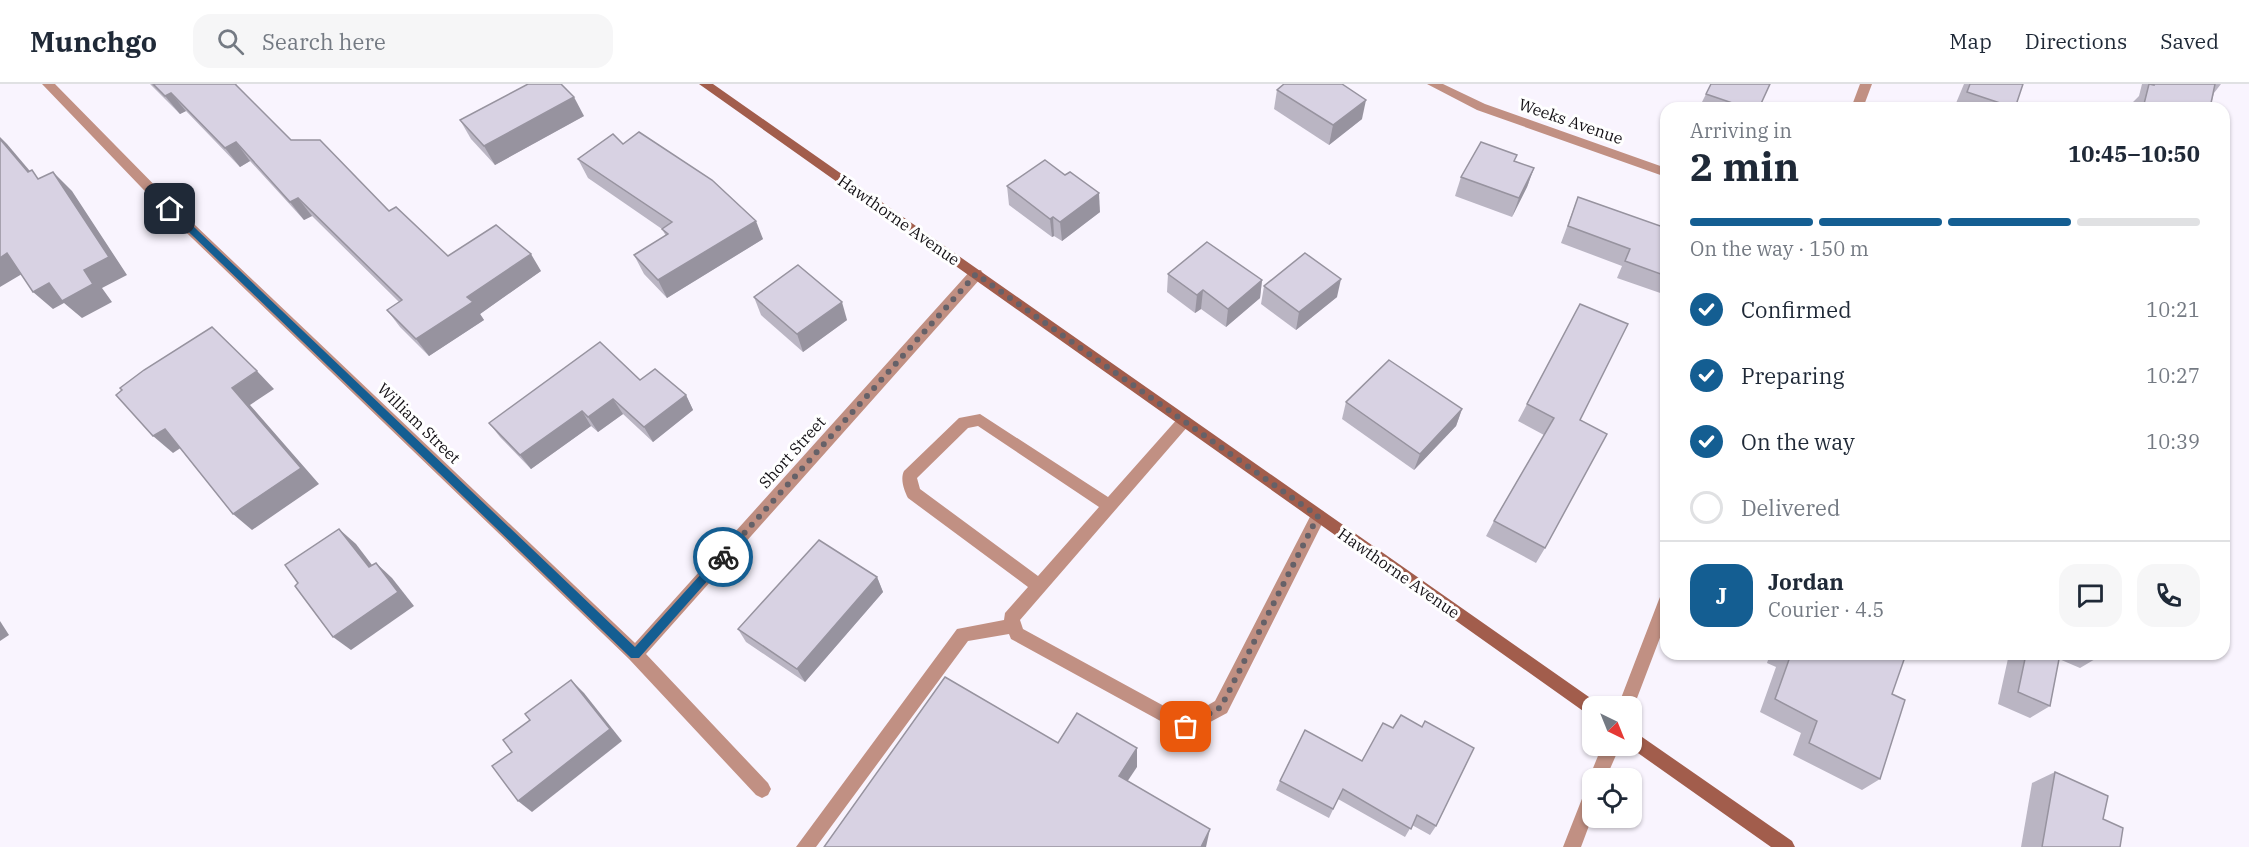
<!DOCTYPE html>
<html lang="en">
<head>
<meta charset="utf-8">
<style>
  :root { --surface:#fff; --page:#f6f6f7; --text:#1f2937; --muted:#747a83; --line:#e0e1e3; --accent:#145e92 }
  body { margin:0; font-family:"IBM Plex Serif",serif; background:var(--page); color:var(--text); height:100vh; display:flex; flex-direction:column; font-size:22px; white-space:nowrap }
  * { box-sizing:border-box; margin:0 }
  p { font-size:20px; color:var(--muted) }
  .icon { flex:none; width:33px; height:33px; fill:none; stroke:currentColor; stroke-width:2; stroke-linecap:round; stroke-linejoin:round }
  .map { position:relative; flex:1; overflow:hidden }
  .sheet { position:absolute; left:1660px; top:18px; width:570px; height:558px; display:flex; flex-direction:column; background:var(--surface); border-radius:18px; box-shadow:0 2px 4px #0004 }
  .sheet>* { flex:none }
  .needle { width:39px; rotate:137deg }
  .buttons { position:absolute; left:1582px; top:612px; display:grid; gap:12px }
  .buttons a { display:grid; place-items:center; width:60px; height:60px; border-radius:12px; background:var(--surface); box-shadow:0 2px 4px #0004; font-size:30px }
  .pin { position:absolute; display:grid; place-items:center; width:51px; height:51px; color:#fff; margin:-26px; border-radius:12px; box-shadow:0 3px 9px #0006 }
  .courier { position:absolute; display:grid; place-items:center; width:60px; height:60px; margin:-30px; border:4px solid #145e92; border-radius:50%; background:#fff; color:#222; box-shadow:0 2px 8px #0007 }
  .summary em { font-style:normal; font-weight:700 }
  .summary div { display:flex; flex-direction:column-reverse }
  .summary { display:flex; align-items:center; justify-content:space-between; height:102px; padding:0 30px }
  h1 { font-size:39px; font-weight:700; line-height:45px }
  .bar { display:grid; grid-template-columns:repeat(4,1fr); gap:9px 6px; align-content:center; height:72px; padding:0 30px }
  .bar i { height:8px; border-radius:4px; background:var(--line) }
  .bar .current { background:var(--accent) }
  .bar p { grid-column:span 4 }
  .line { display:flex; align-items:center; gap:15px; padding:0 30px; border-top:2px solid var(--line) }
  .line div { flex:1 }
  .round { display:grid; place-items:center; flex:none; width:63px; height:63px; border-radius:18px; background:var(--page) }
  ol { padding:0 30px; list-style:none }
  li { display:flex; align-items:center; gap:18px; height:66px }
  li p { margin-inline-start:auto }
  li .icon { padding:6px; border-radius:50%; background:var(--accent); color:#fff; stroke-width:4 }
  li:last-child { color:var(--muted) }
  li i { width:33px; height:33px; border:3px solid var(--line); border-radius:50% }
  header { display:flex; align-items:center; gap:36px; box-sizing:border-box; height:84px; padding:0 30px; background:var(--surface); border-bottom:2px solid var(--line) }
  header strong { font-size:28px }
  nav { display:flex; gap:33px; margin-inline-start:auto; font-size:21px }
  .search { width:420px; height:54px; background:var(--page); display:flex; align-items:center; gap:15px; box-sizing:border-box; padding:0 21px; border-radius:18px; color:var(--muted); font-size:22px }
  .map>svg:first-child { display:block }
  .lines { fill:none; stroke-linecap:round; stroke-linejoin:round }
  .lane { fill:#c19083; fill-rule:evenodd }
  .street { fill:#c19083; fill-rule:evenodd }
  .secondary { fill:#a25d4c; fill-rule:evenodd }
  .wall { fill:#bab5c3 }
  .shaded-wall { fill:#97939f }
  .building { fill:#d8d2e3; stroke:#97939f; stroke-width:1.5 }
  .route { fill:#145e92 }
  .done { stroke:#656168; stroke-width:6; stroke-dasharray:0 10.8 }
  .labels { text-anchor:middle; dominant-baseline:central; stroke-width:6; stroke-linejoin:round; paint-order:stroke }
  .street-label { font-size:16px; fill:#151217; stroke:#fff }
</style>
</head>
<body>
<header>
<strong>Munchgo</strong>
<div class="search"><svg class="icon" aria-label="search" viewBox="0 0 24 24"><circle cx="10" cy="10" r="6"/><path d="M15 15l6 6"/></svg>Search here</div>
<nav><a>Map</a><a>Directions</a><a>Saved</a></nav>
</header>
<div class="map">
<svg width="2249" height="763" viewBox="0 0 2249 763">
  <rect width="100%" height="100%" fill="#f9f4fe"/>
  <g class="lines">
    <!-- lane -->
    <path class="lane" d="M980 330 1108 413 1179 333H1189L1191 337 1189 341 1020 536 1023 545 1186 634 1215 617 1313 427 1318 425 1323 427 1326 432 1227 629 1186 651 1011 555 1009 550 968 557 816 763H796L957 545 1004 536 1005 529 1028 503 908 414C904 406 900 395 904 387L959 334ZM978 342 1099 423 1038 492 920 405 917 394 968 344Z"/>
    <!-- street -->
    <g class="street">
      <polygon points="42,0 55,0 175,122 635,559 971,186 981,186 983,190 981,194 646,570 768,699 771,705 768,711 762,714 756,711 629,575 165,128"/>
      <polygon points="1427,0 1443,0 1485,20 1666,84 1666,93 1477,26"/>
      <polygon points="1860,0 1872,0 1863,24 1851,24"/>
      <polygon points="1666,511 1666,538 1634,622 1632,628 1632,622 1618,622 1658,518 1660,513"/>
      <polygon points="1602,662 1620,662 1606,694 1593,694 1593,731 1581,763 1563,763 1587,702 1592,700 1589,694"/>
    </g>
    <!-- secondary -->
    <g class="secondary">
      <polygon points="699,0 713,0 1599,620 1600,622 1593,622 1593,634"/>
      <polygon points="1632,646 1792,757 1795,763 1771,763 1628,662 1632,662"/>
    </g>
  </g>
  <!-- wall -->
  <g class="wall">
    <polygon points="150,0 237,0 236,1 291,56 448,172 541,187 480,230 484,236 429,272 400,243 387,226 399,218 312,132 304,136 250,77 240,83 186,27 180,30"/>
    <polygon points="1711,0 1759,24 1699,24"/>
    <polygon points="1964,0 2023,0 2015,24 1954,24"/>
    <polygon points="2142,0 2221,0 2214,9 2210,24 2131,24 2132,19 2139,12"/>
    <polygon points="1277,6 1362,35 1329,61 1274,25"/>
    <polygon points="584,32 495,81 471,55 460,36"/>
    <polygon points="623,60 763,155 667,214 644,190 634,171 666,152 662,145 588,94 578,75"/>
    <polygon points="1514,77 1534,84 1527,103 1512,133 1455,112 1461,93"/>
    <polygon points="1007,102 1100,128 1062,157 1054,152 1052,153 1009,121"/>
    <polygon points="1578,113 1666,144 1666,211 1617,194 1622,182 1561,159"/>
    <polygon points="1168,190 1262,196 1260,214 1226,243 1201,225 1195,229 1167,208"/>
    <polygon points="1264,202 1337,213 1296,246 1261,220"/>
    <polygon points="754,213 847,236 803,268 761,231"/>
    <polygon points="640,296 686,311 693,326 653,358 623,330 598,348 591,342 531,385 500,353 489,339"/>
    <polygon points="1346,318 1462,325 1456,342 1414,386 1342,335"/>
    <polygon points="1527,320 1580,336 1545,464 1536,479 1486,452 1494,437 1544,351 1518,337"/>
    <polygon points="877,493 883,508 805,598 746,558 738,545"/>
    <polygon points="1770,570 1905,570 1892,610 1880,695 1862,706 1793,671 1801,649 1760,628 1776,583 1767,579"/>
    <polygon points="2009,570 2102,570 2102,571 2080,584 2059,575 2050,622 2030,634 1998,620"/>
    <polygon points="1305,646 1436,742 1430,751 1412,741 1405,753 1338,715 1329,734 1276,706 1280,697"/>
    <polygon points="2055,688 2103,735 2120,763 2021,763 2032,699"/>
  </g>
  <!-- shaded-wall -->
  <g class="shaded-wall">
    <polygon points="171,9 186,27 180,30 165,12"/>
    <polygon points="574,13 584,32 495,81 484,62"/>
    <polygon points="1366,16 1362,35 1329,61 1333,41"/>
    <polygon points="0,53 7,60 46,106 28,88 0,55"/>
    <polygon points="236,58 250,77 240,83 225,64"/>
    <polygon points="1534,84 1527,103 1512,133 1519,114"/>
    <polygon points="53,88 72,107 127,191 102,204 112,218 82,234 64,219 53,225 33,208 49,199"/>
    <polygon points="1099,109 1100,128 1062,157 1060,138"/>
    <polygon points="298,114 312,132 304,136 290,118"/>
    <polygon points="1053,133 1054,152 1052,153 1050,135"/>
    <polygon points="756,137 763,155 667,214 658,196"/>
    <polygon points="7,169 27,187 0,203 0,174"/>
    <polygon points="531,170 541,187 480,230 484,236 429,272 416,255 467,213"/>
    <polygon points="1341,195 1337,213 1296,246 1299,228"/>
    <polygon points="1262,196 1260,214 1226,243 1228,225"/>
    <polygon points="1203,206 1201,225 1195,229 1197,211"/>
    <polygon points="842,218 847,236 803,268 797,250"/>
    <polygon points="257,287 274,305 250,321 319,400 252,446 233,430 232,304"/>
    <polygon points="686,311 693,326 653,358 644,343"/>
    <polygon points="613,315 623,330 598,348 588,333"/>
    <polygon points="1462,325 1456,342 1414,386 1420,370"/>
    <polygon points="582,327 591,342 531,385 520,371"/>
    <polygon points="165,345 185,361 173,369 153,352"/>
    <polygon points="339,445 356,460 385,498 369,483"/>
    <polygon points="376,479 392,494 414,522 351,566 333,553"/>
    <polygon points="877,493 883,508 805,598 797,585"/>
    <polygon points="0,537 9,551 0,557"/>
    <polygon points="571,596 584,609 622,657 532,728 518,717"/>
    <polygon points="1137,664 1137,683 1119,710 1119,692"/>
    <polygon points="1210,745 1206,763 1201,763"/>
  </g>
  <!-- building -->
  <g class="building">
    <polygon points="153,0 235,0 291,56 320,56 389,127 396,123 448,172 496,141 531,170 467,213 473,218 416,255 387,226 402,216 298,114 290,118 236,58 225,64 171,9 165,12"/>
    <polygon points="528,0 561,0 574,13 484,62 460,36"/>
    <polygon points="1284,0 1342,0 1366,16 1333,41 1277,6"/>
    <polygon points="1711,0 1770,0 1759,24 1747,24 1706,10"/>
    <polygon points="1970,0 2023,0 2015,24 1967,8"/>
    <polygon points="2149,0 2154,1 2154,0 2215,0 2210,24 2143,24"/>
    <polygon points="639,48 712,96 756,137 658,196 634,171 668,150 662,145 672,138 578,75 613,50 623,60"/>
    <polygon points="0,55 28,88 32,86 38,95 53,88 109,173 84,186 93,200 62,217 49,199 33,208 7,169 0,174"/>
    <polygon points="1481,58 1517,71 1514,77 1534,84 1519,114 1461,93"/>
    <polygon points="1045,76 1065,91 1070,88 1099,109 1060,138 1053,133 1050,135 1007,102"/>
    <polygon points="1578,113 1666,144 1666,192 1625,177 1630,165 1568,142"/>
    <polygon points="1207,158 1262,196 1228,225 1203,206 1197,211 1168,190"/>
    <polygon points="1305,169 1341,195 1299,228 1264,202"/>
    <polygon points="798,181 842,218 797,250 754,213"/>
    <polygon points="1580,220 1628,240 1580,336 1607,350 1545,464 1494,437 1554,334 1527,320"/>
    <polygon points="212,243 257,287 232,304 301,384 233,430 165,345 153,352 116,311 122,306 120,304 144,286"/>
    <polygon points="600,258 640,296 655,285 686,311 644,343 613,315 588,333 582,327 520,371 489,339"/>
    <polygon points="1389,276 1462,325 1420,370 1346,318"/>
    <polygon points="339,445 369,483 376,479 398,508 333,553 295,502 298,499 285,481"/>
    <polygon points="819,456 877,493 797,585 738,545"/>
    <polygon points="1791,570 1906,570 1892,610 1905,616 1880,695 1809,659 1817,637 1775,615"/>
    <polygon points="2026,570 2060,570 2050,622 2018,608"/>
    <polygon points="945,593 1058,659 1077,629 1137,664 1119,692 1210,745 1201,763 824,763"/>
    <polygon points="571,596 610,645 518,717 492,682 512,668 503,656 530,636 525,630"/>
    <polygon points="1401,631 1422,643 1425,637 1474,664 1436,742 1417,731 1411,745 1343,705 1333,725 1280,697 1305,646 1362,677 1383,639 1393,644"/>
    <polygon points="2055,688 2108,712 2103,735 2123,744 2120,763 2042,763"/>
  </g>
  <!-- route -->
  <polygon class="route" points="167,123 173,123 635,563 719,470 726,470 726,476 639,574 631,574 167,127"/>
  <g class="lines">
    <!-- done -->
    <polyline class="done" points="723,473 976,190 1318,432 1221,623 1186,643"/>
  </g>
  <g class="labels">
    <!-- street labels -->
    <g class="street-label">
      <text transform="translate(1571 37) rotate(19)">Weeks Avenue</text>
      <text transform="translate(899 136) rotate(35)">Hawthorne Avenue</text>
      <text transform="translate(419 339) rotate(44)">William Street</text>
      <text transform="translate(792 368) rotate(-48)">Short Street</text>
      <text transform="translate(1399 489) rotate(35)">Hawthorne Avenue</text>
    </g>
  </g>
</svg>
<div class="buttons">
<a><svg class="needle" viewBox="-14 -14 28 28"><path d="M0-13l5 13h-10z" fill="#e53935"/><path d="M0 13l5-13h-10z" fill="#747a83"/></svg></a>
<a><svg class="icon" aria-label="locate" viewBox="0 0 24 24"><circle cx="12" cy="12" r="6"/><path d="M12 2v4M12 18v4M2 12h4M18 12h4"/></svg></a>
</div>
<div class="pin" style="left:1186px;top:643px;background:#ea580c"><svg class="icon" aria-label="bag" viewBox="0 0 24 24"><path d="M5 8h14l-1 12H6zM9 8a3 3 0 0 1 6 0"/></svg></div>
<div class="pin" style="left:170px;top:125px;background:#1f2937"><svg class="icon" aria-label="home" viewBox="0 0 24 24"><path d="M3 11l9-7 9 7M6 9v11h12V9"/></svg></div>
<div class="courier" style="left:723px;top:473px"><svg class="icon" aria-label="bike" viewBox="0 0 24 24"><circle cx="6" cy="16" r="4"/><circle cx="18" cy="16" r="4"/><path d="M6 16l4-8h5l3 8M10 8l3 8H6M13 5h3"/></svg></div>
<section class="sheet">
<div class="summary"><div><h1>2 min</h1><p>Arriving in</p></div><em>10:45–10:50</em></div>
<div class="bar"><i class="current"></i><i class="current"></i><i class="current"></i><i></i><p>On the way · 150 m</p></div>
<ol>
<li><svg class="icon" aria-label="check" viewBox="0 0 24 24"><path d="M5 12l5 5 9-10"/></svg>Confirmed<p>10:21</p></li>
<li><svg class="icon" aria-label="check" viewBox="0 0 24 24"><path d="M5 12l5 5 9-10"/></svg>Preparing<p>10:27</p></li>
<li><svg class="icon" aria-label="check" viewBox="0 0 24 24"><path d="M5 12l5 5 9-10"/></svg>On the way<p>10:39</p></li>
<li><i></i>Delivered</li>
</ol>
<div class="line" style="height:108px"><b class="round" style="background:var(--accent);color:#fff">J</b><div><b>Jordan</b><p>Courier · 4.5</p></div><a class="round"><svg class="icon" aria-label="chat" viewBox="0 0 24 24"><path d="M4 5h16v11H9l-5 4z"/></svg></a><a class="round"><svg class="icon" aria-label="phone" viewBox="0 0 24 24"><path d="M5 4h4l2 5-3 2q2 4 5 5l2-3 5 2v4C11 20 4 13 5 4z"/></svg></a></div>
</section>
</div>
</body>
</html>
